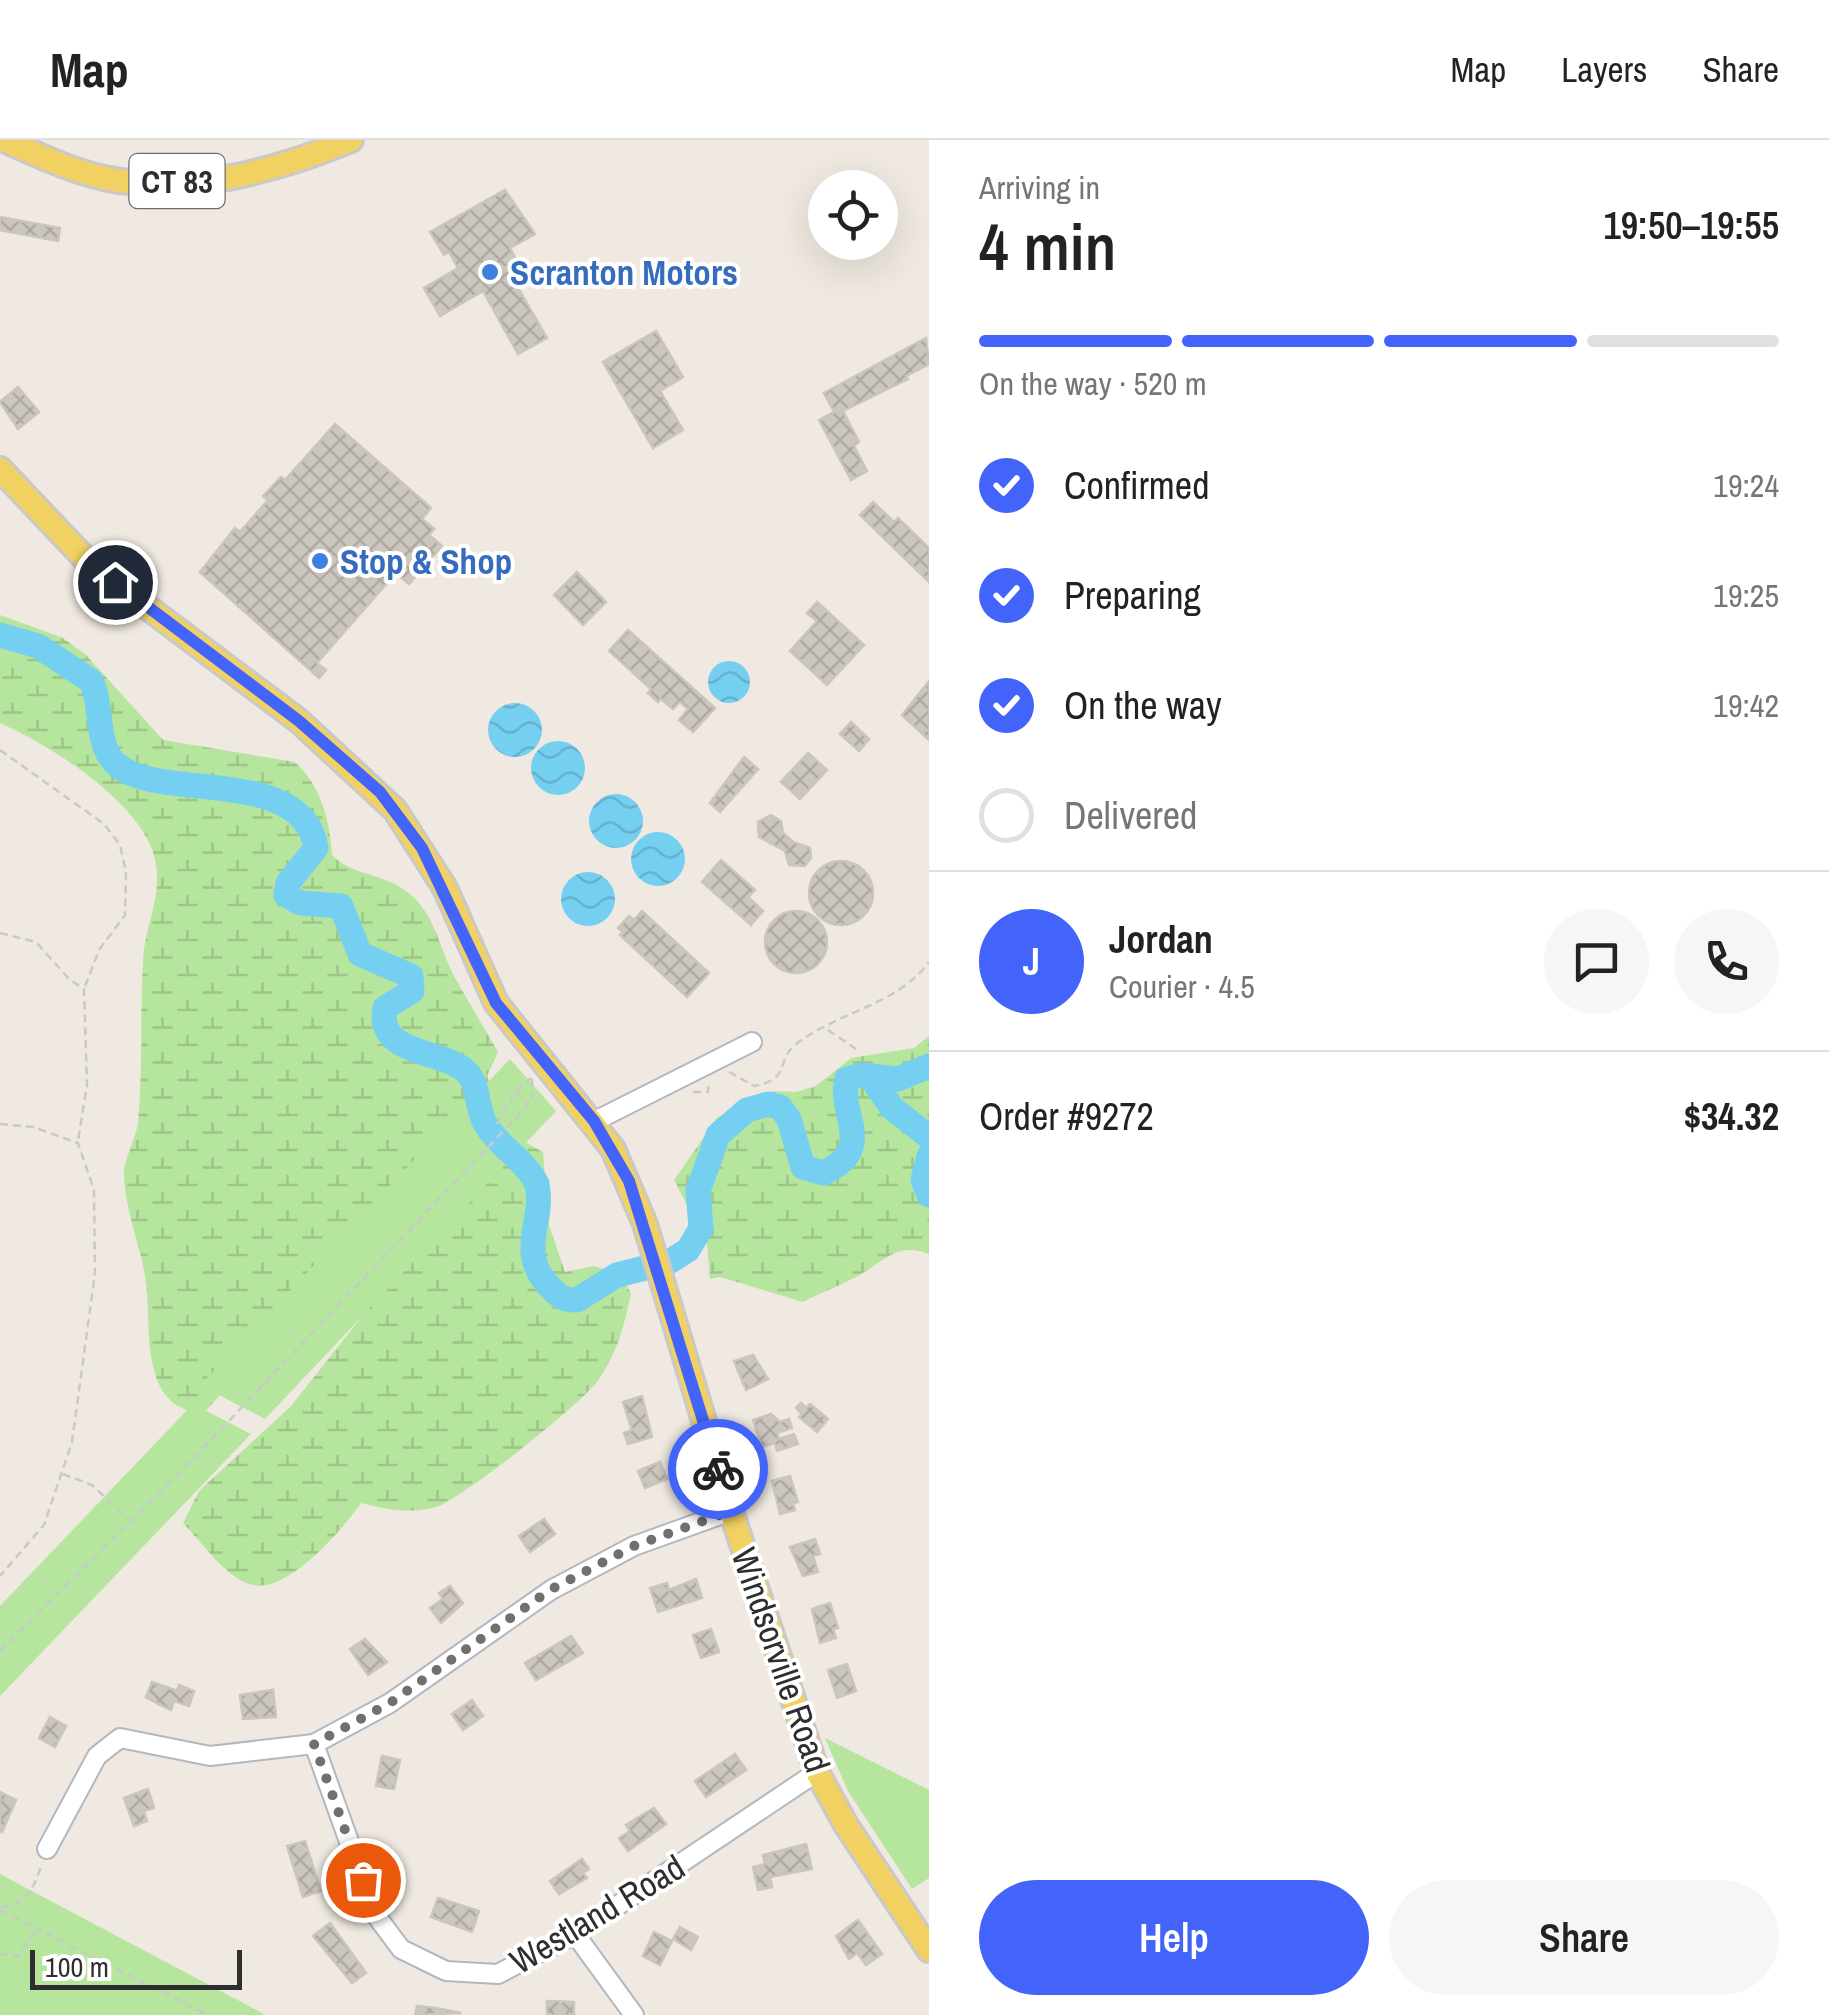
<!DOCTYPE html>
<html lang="en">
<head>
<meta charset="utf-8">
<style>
  :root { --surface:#fff; --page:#f6f6f6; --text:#222; --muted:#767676; --line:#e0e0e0; --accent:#4264fb }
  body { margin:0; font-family:"Archivo Narrow",sans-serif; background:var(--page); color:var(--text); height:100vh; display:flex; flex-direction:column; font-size:38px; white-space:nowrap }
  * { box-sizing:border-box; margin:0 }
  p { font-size:32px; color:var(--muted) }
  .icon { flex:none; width:55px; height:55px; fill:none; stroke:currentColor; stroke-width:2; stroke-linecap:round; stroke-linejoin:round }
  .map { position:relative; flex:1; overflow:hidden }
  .sheet { display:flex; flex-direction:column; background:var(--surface); width:900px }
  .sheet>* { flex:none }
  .fabs { position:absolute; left:808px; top:30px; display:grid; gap:20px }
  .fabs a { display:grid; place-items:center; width:90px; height:90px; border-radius:50%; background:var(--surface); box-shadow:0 10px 40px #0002; font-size:50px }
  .scale { position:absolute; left:30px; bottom:25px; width:212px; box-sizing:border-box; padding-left:10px; border:5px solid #2e2e2e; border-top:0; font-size:28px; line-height:35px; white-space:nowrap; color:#2e2e2e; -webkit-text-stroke:8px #fff; paint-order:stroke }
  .pin { position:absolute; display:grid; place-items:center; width:85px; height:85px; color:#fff; margin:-42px; border:5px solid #fff; border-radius:50%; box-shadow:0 2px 10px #0007 }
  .courier { position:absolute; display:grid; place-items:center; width:100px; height:100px; margin:-50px; border:8px solid #4264fb; border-radius:50%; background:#fff; color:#222; box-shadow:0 2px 12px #0007 }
  .summary em { font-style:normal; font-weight:600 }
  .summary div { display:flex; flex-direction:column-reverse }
  .summary { display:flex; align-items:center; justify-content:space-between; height:170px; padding:0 50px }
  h1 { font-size:65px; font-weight:600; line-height:75px }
  .bar { display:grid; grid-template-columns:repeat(4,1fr); gap:15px 10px; align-content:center; height:120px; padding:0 50px }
  .bar i { height:12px; border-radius:8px; background:var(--line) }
  .bar .current { background:var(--accent) }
  .bar p { grid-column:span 4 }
  .line { display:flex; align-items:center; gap:25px; padding:0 50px; border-top:2px solid var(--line) }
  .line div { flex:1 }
  .round { display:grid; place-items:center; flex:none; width:105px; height:105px; border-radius:52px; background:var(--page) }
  ol { padding:0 50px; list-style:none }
  li { display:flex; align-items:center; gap:30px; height:110px }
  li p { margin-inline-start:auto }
  li .icon { padding:10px; border-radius:50%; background:var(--accent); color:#fff; stroke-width:4 }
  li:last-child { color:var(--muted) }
  li i { width:55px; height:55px; border:5px solid var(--line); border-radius:50% }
  .cta { display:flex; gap:20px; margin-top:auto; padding:20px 50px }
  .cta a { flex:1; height:115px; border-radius:60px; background:var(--accent); color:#fff; font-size:40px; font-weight:600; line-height:115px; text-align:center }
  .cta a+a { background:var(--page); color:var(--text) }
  header { display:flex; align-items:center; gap:60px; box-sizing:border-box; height:140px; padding:0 50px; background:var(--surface); border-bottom:2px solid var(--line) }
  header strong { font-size:48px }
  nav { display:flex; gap:55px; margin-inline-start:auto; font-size:35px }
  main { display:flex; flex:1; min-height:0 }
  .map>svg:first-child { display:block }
  .wetland { fill:url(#wetland-marsh) }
  .park { fill:#b6e59e }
  .water { fill:url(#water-waves) }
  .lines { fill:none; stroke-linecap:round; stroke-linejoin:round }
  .river { stroke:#75cff0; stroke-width:25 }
  .building { fill:url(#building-cross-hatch); stroke:#cbc5ba; stroke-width:2.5 }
  .minor-casing { stroke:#b4b7c1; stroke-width:22 }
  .major-casing { stroke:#c9c9c9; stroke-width:28 }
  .path { stroke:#c9c9c9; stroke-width:2.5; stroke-dasharray:8 5; stroke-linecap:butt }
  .minor { stroke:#fff; stroke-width:18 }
  .major { stroke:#f2d163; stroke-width:22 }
  .done { stroke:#726f6d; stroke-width:10; stroke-dasharray:0 18 }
  .route { stroke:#4264fb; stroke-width:12 }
  .shop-dot { fill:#3f7fe0; stroke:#fff; stroke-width:4 }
  .labels { text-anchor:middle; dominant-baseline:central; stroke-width:8; stroke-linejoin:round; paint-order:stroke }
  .shield { fill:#fff; stroke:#6d6d6d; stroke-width:2.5 }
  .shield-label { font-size:32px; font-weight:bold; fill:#2e2e2e }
  .shop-label { font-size:35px; font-weight:bold; fill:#366cbe; stroke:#fff; text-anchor:start }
  .street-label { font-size:35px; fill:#2e2e2e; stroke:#fff }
</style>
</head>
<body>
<header>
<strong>Map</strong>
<nav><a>Map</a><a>Layers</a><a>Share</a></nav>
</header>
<main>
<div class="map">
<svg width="929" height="1875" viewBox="0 0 929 1875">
  <defs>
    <pattern id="wetland-marsh" width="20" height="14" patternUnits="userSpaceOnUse" patternTransform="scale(2.5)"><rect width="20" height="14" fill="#b6e59e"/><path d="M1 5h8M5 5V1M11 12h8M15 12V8" fill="none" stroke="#9dc588"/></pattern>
    <pattern id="water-waves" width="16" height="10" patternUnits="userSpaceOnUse" patternTransform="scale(2.5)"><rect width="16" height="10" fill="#75cff0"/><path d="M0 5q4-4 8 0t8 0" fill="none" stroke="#66b2ce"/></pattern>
    <pattern id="building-cross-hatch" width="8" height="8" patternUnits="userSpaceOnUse" patternTransform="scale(2.5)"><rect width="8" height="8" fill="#cbc7bf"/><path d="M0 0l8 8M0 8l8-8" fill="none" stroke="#afaba4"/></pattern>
  </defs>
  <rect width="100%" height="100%" fill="#efe9e1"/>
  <!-- wetland -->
  <g class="wetland">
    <path d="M0 475 63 498 86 515 163 600 295 622C321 646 330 680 332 715 351 735 382 733 406 751 435 772 439 808 455 838 469 863 484 887 498 912L487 936 492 948 204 1273C138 1270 152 1187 146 1143 142 1107 124 1070 124 1032 125 1017 136 999 138 982 143 929 140 876 143 823 144 783 166 754 153 712 135 659 50 605 0 583Z"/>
    <path d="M929 896V1114C896 1101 883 1123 856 1137 839 1146 820 1153 803 1162L720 1137 710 1139 707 1104 674 1040 717 978 774 951 796 952 816 946 851 918 914 908Z"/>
    <path d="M525 1002 543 1012 549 1085 565 1132 594 1126 621 1134 631 1154C624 1185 618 1212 599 1239 584 1262 462 1359 436 1367 410 1374 387 1370 361 1363 343 1389 288 1453 253 1445 226 1439 201 1401 183 1383L199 1351 291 1266 379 1155Z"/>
  </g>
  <!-- park -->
  <g class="park">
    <polygon points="510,919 556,971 265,1279 200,1245"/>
    <polygon points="193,1264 251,1294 0,1556 0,1466"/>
    <polygon points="825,1598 929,1650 929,1738 912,1749 848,1651"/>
    <polygon points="0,1734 13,1741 266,1875 0,1875"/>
  </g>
  <!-- water -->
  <g class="water">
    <circle cx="729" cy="542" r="21"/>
    <circle cx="515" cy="590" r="27"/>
    <circle cx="558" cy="628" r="27"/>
    <circle cx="616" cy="681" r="27"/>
    <circle cx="658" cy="719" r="27"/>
    <circle cx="588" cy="759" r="27"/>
  </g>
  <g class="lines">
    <!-- river -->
    <g class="river">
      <path d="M0 495 38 506 91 541C103 565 95 601 114 622 153 664 303 623 316 708L288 743 286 755 300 763 341 766 360 814 411 836 412 851 385 868C376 914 439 910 463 929 481 942 475 968 486 985 500 1008 525 1020 537 1044 545 1082 516 1111 549 1146 557 1155 564 1161 577 1160L617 1135 669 1122 688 1110 701 1088 698 1051 718 995 747 970 768 964 780 967 789 979 803 1027 823 1033C878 1009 837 973 847 939L861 935 898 939 929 926"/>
      <polyline points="869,935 892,968 929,997"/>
      <polyline points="929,1016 923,1040 929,1055"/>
    </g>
  </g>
  <!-- building -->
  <g class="building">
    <polygon points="505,50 535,94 510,108 517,121 506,127 547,198 518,214 483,151 440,176 424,148 458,128 449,112 444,115 430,92"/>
    <polygon points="0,77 60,88 58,101 0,90"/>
    <polygon points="656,191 683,237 660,251 683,290 653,308 603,222"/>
    <polygon points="926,198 929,224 906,236 908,239 843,271 859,302 854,306 867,331 851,340 819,280 834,272 824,253"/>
    <polygon points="18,247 39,272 18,289 0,262"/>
    <polygon points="335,284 431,368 422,379 434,389 429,395 442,406 409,444 396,433 317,523 326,530 319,538 200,432 235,388 240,392 268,360 263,356 281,337 285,340"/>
    <polygon points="873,362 894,382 898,378 929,408 929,442 860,375"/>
    <polygon points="577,432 606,462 583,485 554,455"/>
    <polygon points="817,462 864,505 827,545 790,511 817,481 807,473"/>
    <polygon points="628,490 715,568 693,592 679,580 688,569 680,562 673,569 661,559 658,562 648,553 651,549 609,511"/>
    <polygon points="929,541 929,600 902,575"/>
    <polygon points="851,582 869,599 859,611 840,594"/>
    <polygon points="808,613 827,630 800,659 781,642"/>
    <polygon points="744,617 758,629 720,672 710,663"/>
    <polygon points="771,675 781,681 783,693 793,702 810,708 811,718 805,726 789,725 785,711 759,697 758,682"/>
    <polygon points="721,720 755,750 748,757 763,771 751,785 702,742"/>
    <circle cx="841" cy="753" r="32"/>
    <circle cx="796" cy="802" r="31"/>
    <polygon points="642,771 709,833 687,857 620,795 623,792 618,788 629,776 634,780"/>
    <polygon points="753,1215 768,1239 746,1250 734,1221"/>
    <polygon points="642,1256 652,1297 628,1304 624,1293 632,1290 623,1262"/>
    <polygon points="801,1263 806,1268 810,1264 828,1279 817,1292 799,1277 802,1274 796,1268"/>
    <polygon points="771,1274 780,1282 789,1279 792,1288 777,1293 779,1299 794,1294 798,1304 777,1311 775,1303 762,1307 753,1280"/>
    <polygon points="660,1322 667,1339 645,1348 638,1331"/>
    <polygon points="790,1336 798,1362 793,1363 795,1370 780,1374 772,1341"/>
    <polygon points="544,1379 555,1394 530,1412 519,1396"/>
    <polygon points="815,1399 820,1414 813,1416 818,1432 803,1436 790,1407"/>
    <polygon points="696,1439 702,1458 658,1472 650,1448 667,1443 669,1450"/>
    <polygon points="450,1446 463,1463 441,1483 430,1468 443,1459 439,1453"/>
    <polygon points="830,1463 838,1488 833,1489 836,1498 820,1503 812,1469"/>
    <polygon points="711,1489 719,1512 701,1518 693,1495"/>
    <polygon points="571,1496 583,1513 536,1540 525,1523"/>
    <polygon points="365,1499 387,1522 368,1535 350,1509"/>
    <polygon points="847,1524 856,1551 837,1558 828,1530"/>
    <polygon points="152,1542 177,1551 179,1545 194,1551 189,1566 174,1561 171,1570 158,1564 146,1557"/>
    <polygon points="273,1550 276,1577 243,1579 240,1555"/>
    <polygon points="472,1560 483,1576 463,1590 452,1574"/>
    <polygon points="50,1577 66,1586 55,1607 39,1598"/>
    <polygon points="735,1614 746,1630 706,1657 695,1641"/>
    <polygon points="382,1616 400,1620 394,1649 376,1646"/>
    <polygon points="148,1649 154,1668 144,1671 147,1681 134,1686 124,1658"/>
    <polygon points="0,1652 16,1660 2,1692 0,1691"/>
    <polygon points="654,1668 666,1684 628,1711 619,1698 630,1691 626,1685"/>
    <polygon points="305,1701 321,1751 303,1757 287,1706"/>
    <polygon points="806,1704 812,1729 770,1737 772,1747 758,1750 753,1727 765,1724 763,1715"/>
    <polygon points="582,1719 589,1729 583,1733 587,1738 559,1754 550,1741"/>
    <polygon points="438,1758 479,1771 472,1792 431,1777"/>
    <polygon points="858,1780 882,1814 866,1825 857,1813 849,1819 836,1796"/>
    <polygon points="330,1783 366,1833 352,1843 313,1796"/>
    <polygon points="680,1787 698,1797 691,1810 673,1799"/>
    <polygon points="654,1792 672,1801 660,1825 643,1816"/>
    <polygon points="547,1861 574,1862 574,1875 547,1875"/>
    <polygon points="417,1866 436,1868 461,1873 415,1875"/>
  </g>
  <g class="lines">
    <defs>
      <g id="minor">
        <polyline points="595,981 752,902"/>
        <polyline points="314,1604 375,1774 401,1809 446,1831 498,1834 575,1794 817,1632"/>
        <polyline points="47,1709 97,1616 120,1598 210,1616 314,1604 390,1563 551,1450 634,1406 731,1371"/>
        <polyline points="575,1794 634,1875"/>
      </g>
      <g id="major">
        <path d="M4 0C36 14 69 30 104 38 187 56 275 31 351 0"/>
        <polyline points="0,329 91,425 299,581 395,670 445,748 496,863 613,1009 645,1084 731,1371 817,1632 846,1685 929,1810"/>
      </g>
    </defs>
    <!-- minor casing -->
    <use href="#minor" class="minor-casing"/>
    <!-- major casing -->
    <use href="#major" class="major-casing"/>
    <!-- path -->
    <g class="path">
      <polyline points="0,610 104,684 120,705 126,732 125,775 99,810 84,849"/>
      <polyline points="0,793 36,802 69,839 84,849 87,945 78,1001"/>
      <polyline points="828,890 859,911"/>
      <path d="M729 932 754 946C792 939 776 920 795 905 836 872 898 865 929 822"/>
      <polyline points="516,952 528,964"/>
      <polyline points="693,952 708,952 709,941"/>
      <polyline points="0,984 33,987 78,1003 94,1050 95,1133 72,1302 44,1385 0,1436"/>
      <polyline points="497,984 515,952 531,938"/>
      <polyline points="63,1334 92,1345 127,1378"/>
      <polyline points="0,1511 189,1323 528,965 533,960 532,939"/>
      <path d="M1 1768C29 1763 34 1747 42 1723"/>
      <polyline points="0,1770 208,1875"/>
      <polyline points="0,1814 19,1816 35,1790"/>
    </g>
    <!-- minor -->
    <use href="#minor" class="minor"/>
    <!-- major -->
    <use href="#major" class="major"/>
  </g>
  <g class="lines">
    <!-- done -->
    <polyline class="done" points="363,1740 314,1604 390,1563 550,1450 634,1406 731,1371 718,1329"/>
    <!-- route -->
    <polyline class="route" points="115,442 299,581 380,652 422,708 496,863 594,981 629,1041 718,1329"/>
  </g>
  <!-- markers -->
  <g class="shop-dot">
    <circle cx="490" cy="132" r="10"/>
    <circle cx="320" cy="421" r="10"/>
  </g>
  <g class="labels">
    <!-- shield labels -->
    <rect class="shield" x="129.5" y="14" width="95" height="54" rx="8"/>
    <g class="shield-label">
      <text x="177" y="41">CT 83</text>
    </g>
    <!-- shop labels -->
    <g class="shop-label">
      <text x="510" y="132">Scranton Motors</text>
      <text x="340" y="421">Stop &amp; Shop</text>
    </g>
    <!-- street labels -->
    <g class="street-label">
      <text transform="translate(781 1520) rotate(71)">Windsorville Road</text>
      <text transform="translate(597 1774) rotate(-31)">Westland Road</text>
    </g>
  </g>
</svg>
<div class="fabs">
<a><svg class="icon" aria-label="locate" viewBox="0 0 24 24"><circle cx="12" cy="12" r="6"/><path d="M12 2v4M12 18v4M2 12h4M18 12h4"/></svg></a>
</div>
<div class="scale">100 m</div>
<div class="pin" style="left:363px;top:1740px;background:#ea580c"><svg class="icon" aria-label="bag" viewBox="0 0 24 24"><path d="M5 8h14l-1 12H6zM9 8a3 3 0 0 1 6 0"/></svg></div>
<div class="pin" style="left:115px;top:442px;background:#1f2937"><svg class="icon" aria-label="home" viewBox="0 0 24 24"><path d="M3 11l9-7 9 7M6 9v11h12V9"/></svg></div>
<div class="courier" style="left:718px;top:1329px"><svg class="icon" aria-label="bike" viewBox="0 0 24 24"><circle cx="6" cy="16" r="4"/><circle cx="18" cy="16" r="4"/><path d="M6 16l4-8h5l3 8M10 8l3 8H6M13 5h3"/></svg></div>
</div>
<section class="sheet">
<div class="summary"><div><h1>4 min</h1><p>Arriving in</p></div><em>19:50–19:55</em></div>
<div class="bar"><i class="current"></i><i class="current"></i><i class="current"></i><i></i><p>On the way · 520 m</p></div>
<ol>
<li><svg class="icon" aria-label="check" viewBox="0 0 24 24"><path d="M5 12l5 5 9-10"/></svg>Confirmed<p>19:24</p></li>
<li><svg class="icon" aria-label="check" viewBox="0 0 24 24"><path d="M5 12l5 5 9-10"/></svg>Preparing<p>19:25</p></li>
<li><svg class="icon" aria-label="check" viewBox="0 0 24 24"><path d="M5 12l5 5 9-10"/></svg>On the way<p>19:42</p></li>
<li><i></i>Delivered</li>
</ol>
<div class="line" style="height:180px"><b class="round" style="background:var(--accent);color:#fff">J</b><div><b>Jordan</b><p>Courier · 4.5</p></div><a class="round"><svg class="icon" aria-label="chat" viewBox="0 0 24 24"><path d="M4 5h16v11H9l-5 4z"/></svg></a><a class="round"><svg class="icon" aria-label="phone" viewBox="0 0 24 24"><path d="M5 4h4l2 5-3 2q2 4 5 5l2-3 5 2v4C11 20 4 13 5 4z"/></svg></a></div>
<div class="line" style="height:130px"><div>Order #9272</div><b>$34.32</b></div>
<div class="cta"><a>Help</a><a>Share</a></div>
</section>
</main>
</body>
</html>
